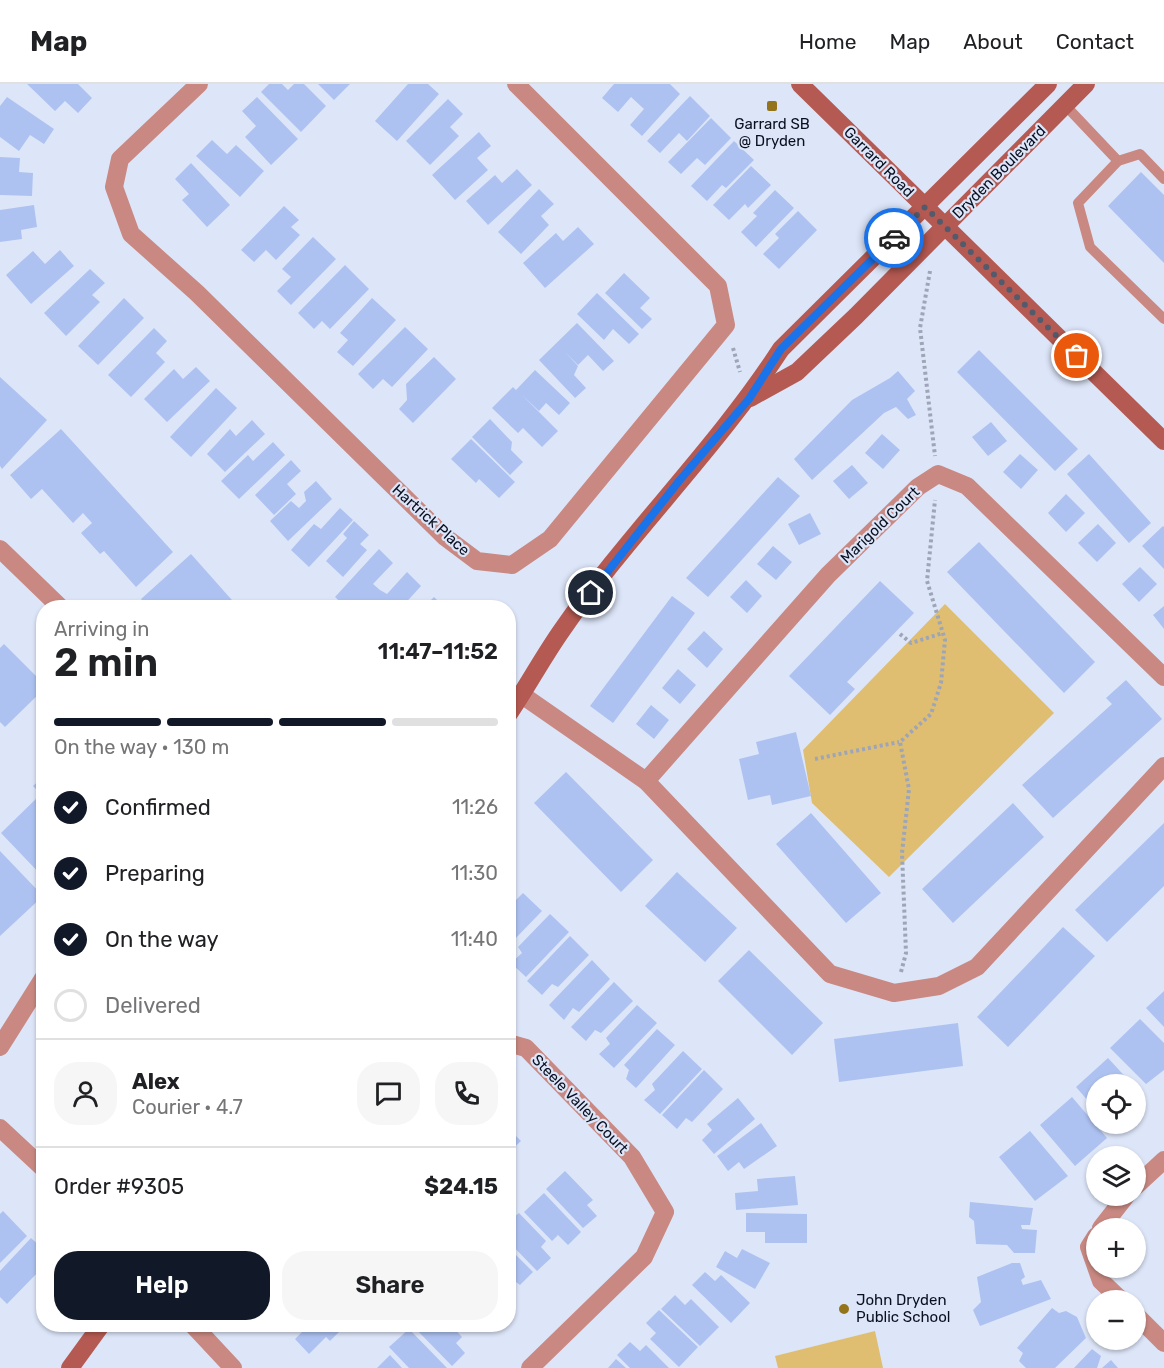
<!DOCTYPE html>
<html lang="en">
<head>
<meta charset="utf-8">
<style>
  :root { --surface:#fff; --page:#f6f6f6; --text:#202124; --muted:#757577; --line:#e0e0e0; --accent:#111827 }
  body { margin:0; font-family:Rubik,sans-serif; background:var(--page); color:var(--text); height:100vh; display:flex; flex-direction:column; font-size:22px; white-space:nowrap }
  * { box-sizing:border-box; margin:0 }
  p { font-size:20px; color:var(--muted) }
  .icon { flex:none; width:33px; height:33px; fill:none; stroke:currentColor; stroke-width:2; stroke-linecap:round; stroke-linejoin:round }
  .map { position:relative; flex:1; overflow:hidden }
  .details { position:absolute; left:36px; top:516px; width:480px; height:732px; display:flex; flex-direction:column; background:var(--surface); border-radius:24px; box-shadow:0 2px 4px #0004 }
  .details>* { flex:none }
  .tools { position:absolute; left:1086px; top:990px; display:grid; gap:12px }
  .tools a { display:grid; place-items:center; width:60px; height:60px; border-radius:50%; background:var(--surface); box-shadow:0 2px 4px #0004; font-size:30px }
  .pin { position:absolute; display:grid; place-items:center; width:51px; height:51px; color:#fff; margin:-26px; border:3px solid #fff; border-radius:50%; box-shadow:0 2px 6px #0007 }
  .courier { position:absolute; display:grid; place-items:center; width:60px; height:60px; margin:-30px; border:4px solid #1a73e8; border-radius:50%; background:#fff; color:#222; box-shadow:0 2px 8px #0007 }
  .headline em { font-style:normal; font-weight:600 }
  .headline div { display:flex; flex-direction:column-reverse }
  .headline { display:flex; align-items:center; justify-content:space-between; height:102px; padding:0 18px }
  h1 { font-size:39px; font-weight:600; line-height:45px }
  .bar { display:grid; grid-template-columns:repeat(4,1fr); gap:9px 6px; align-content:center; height:72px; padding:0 18px }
  .bar i { height:8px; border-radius:4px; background:var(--line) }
  .bar .on { background:var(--accent) }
  .bar p { grid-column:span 4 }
  .line { display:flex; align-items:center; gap:15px; padding:0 18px; border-top:2px solid var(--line) }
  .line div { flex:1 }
  .round { display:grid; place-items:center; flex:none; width:63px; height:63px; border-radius:24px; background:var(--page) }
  ol { padding:0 18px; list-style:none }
  li { display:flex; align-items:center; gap:18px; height:66px }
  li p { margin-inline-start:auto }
  li .icon { padding:6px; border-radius:50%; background:var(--accent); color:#fff; stroke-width:4 }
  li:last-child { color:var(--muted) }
  li i { width:33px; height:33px; border:3px solid var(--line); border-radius:50% }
  .cta { display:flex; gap:12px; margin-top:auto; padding:12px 18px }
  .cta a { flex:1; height:69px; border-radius:24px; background:var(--accent); color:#fff; font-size:24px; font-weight:600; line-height:69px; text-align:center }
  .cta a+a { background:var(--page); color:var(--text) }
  header { display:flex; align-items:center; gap:36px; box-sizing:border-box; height:84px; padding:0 30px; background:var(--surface); border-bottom:2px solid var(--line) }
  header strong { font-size:28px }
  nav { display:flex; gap:33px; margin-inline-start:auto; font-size:21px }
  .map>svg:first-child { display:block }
  .green { fill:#dfbe72 }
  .building { fill:#aec2f1 }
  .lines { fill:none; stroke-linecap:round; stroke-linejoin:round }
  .path { stroke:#9da5b7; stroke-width:4; stroke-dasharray:3 3; stroke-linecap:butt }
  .lane { stroke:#c98982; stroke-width:10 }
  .street { stroke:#c98982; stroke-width:18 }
  .secondary { stroke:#b55a52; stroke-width:18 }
  .done { stroke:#535a6b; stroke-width:6; stroke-dasharray:0 10.8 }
  .route { stroke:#1a73e8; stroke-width:8 }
  .poi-dot { fill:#94741b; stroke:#dde6f9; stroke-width:2 }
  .labels { text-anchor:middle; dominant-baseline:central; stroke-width:4.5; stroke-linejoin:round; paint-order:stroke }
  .poi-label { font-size:15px; fill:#090f1f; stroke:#dde6f9 }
  .street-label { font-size:15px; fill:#090f1f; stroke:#dde6f9 }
</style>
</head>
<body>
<header>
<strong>Map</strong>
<nav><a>Home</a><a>Map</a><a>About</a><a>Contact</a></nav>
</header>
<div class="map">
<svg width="1164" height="1284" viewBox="0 0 1164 1284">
  <rect width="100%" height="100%" fill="#dde6f9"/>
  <!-- green -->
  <g class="green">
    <polygon points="945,520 1054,629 889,793 812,719 803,666"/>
    <polygon points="875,1247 883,1284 778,1284 775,1272"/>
  </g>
  <!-- building -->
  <g class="building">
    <polygon points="27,0 78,0 92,14 78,29 65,17 55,27"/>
    <polygon points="269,0 282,0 288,6 294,0 304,0 326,22 301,48 261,8"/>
    <polygon points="318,0 350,0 334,16"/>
    <polygon points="408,0 428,0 439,10 397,57 375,37"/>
    <polygon points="614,0 670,0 680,10 642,52 630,41 644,25 631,13 618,28 602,14"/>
    <polygon points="690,12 710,32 687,57 679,49 660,69 647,57"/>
    <polygon points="7,13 54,45 44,60 30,51 19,67 0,53 0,22"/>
    <polygon points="257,13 298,55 271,81 245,53 256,42 242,27"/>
    <polygon points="448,15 463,30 450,43 459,52 430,81 406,57"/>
    <polygon points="711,34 731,54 705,81 697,74 681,90 668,78"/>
    <polygon points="479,48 491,62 477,74 488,86 455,116 432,91"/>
    <polygon points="212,56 227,70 236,61 264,87 240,113 196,72"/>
    <polygon points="734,57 754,76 726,104 722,101 707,117 691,102"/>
    <polygon points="0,73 20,74 19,88 33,89 32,112 0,111"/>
    <polygon points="191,79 230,121 207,143 182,116 189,110 175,95"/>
    <polygon points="751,82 771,101 748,124 745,120 729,136 713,121"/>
    <polygon points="517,85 532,101 488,141 466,117 495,91 502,99"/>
    <polygon points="1141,88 1164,111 1164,179 1108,122"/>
    <polygon points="539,105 554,120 541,132 549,141 521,170 498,148"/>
    <polygon points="775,106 794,124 756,163 741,148 757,132 753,129"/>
    <polygon points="34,121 37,143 21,146 22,155 0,158 0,126"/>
    <polygon points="284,122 299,136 291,143 300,151 276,176 266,166 254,178 241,166"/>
    <polygon points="798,127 817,146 779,185 763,170 779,154 775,150"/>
    <polygon points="578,143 594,160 545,204 523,179 556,149 563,157"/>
    <polygon points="313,153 336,175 291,221 277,207 291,193 282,185"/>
    <polygon points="60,166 74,182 31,220 6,191 33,167 45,180"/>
    <polygon points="345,181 369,205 330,245 322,237 314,245 298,229"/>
    <polygon points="90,185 105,199 92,211 100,218 66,252 44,229"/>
    <polygon points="624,189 650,214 640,224 652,235 642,245 605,209"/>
    <polygon points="597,209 639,250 629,260 613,245 604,256 577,230"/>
    <polygon points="124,214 144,234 98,281 78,262"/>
    <polygon points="372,214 396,236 353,282 337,268 348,256 340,249"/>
    <polygon points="577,239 614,277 603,287 588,271 578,281 565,268 578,282 574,291 586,304 575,314 539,276"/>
    <polygon points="405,243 428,265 392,303 383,295 373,305 358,290"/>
    <polygon points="154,244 167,257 156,269 165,278 131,313 108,291"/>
    <polygon points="979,266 1078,365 1055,387 957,288"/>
    <polygon points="434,273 456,295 413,339 399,325 407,316 406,300"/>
    <polygon points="196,283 210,297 167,338 144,315 174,285 183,295"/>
    <polygon points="535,286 570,319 559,331 546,319 539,327 522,311 558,347 542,363 523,344 518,349 492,324 513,303 516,306"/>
    <polygon points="898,287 915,307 907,315 916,331 908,335 896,323 884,329 812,396 794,375 852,316 890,294"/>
    <polygon points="0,293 47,336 2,385 0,382"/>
    <polygon points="216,304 237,324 191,373 170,353"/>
    <polygon points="490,335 512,358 511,366 523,378 510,391 472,353"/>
    <polygon points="252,336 265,350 225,388 207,370 230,345 236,352"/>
    <polygon points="991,338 1007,357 988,372 972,353"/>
    <polygon points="61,345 173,468 136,503 104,467 100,470 81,449 92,439 83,429 73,439 42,405 31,415 10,391"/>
    <polygon points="882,350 900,366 883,385 865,369"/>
    <polygon points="471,355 515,398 499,414 479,395 476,399 451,375"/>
    <polygon points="273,358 285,371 239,415 221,397 248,371 253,377"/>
    <polygon points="1020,370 1038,386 1021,405 1003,388"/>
    <polygon points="1089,370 1151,439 1129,459 1067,390"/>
    <polygon points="291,376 301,387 287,400 296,410 274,431 255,411"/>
    <polygon points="852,381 868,399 849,415 833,397"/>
    <polygon points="778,393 800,412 708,513 686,494"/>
    <polygon points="316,397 332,415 288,457 270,437 291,417 299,424 306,417 304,408"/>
    <polygon points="1066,410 1085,429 1066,448 1048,429"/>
    <polygon points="340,424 353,436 309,483 291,466 314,440 321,445"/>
    <polygon points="810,429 821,450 799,461 788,440"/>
    <polygon points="354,437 369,451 360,460 367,466 343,493 326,477 347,454 343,450"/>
    <polygon points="1098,440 1116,459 1097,478 1078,459"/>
    <polygon points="1163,442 1164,443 1164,485 1142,462"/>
    <polygon points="979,458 1095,578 1064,609 947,488"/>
    <polygon points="773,462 792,478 776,496 757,480"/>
    <polygon points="379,465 393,479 373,500 380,506 387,510 407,488 421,502 401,524 347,524 335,513"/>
    <polygon points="191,470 239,524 149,524 141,515"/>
    <polygon points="1140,483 1157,500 1139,518 1122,500"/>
    <polygon points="746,496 762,512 747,529 730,513"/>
    <polygon points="880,497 914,529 847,598 855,605 830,631 789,592"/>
    <polygon points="672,512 695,529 613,639 590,622"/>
    <polygon points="434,513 445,524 423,524"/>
    <polygon points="1164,522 1164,545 1153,531"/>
    <polygon points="704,547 723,565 707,584 687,565"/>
    <polygon points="4,560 44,600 44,605 5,643 0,638 0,564"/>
    <polygon points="678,585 696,601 680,620 662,604"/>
    <polygon points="1126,596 1162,635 1053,734 1022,701 1112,620 1106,614"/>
    <polygon points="651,621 669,636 654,655 636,640"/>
    <polygon points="796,648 811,712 772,721 770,711 748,716 739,675 759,670 756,658"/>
    <polygon points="566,688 653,776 621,808 534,719"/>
    <polygon points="44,692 44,794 1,749 41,710 33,702"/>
    <polygon points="1013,719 1044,753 953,839 922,805"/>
    <polygon points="811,729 881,809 846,839 776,760"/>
    <polygon points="1164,739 1164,802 1107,858 1075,826"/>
    <polygon points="0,767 43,812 0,852"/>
    <polygon points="677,788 737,844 705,878 645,822"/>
    <polygon points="508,797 515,802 508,810"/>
    <polygon points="523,809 542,827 510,860 508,824"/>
    <polygon points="550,830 569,848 526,893 511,879 522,869 518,863"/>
    <polygon points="1063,843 1095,872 1008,963 977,933"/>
    <polygon points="570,852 589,871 558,903 552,900 542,911 527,897"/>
    <polygon points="749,866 823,939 792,971 718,897"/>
    <polygon points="592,876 610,895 579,928 573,924 564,936 549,921"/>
    <polygon points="614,898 633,917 601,949 595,946 586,957 571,943"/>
    <polygon points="1164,907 1164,943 1146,924"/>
    <polygon points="637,921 657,939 614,984 599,970 610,960 606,954"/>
    <polygon points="1140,935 1164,959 1164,986 1146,1000 1110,964"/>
    <polygon points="958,939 963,982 839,998 834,955"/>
    <polygon points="657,945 675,961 636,1004 626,995 629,986 624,981"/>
    <polygon points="683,967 702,985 660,1030 644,1016 655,1006 652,1000"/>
    <polygon points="1108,974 1132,1000 1096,1000 1096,1026 1076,1003"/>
    <polygon points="704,986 723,1005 692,1038 686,1034 677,1045 662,1031"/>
    <polygon points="1136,1004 1144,1014 1136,1022"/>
    <polygon points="1072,1013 1107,1054 1075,1082 1040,1041"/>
    <polygon points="738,1014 755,1035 714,1070 702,1056 712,1046 707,1040"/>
    <polygon points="761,1039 777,1062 744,1085 739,1078 728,1087 717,1072"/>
    <polygon points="1109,1040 1125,1040 1116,1048"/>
    <polygon points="508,1044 521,1057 508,1069"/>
    <polygon points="1030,1047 1068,1092 1035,1117 999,1073"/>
    <polygon points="565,1087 593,1116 587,1121 597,1132 583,1144 546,1105"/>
    <polygon points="795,1092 798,1121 736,1126 735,1109 758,1107 757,1095"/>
    <polygon points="544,1109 581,1148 568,1161 558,1151 552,1157 524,1128"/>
    <polygon points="970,1118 1033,1124 1030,1141 1021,1141 1022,1145 1037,1146 1035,1169 1014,1169 1007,1161 976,1160 974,1137 969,1133"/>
    <polygon points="3,1127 27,1152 0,1179 0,1130"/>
    <polygon points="519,1129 546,1157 541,1163 551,1174 537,1187 508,1157 508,1138"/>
    <polygon points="746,1129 807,1130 807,1159 765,1159 765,1148 746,1148"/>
    <polygon points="31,1154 44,1166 44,1182 7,1220 0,1213 0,1187"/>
    <polygon points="508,1163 533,1188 520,1201 508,1192"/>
    <polygon points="742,1165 770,1179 755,1205 716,1183 725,1167 737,1174"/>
    <polygon points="1012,1179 1020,1179 1025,1193 1021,1196 1023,1201 1041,1196 1051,1215 980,1242 973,1226 981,1218 977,1193"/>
    <polygon points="705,1188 715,1197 721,1191 750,1219 731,1239 692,1201"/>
    <polygon points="675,1211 685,1221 691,1215 719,1243 700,1262 661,1225"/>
    <polygon points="1052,1224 1059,1229 1066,1227 1077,1233 1086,1254 1055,1284 1026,1284 1019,1277 1023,1269 1017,1264"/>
    <polygon points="659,1226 698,1263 679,1283 650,1255 656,1249 646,1239"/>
    <polygon points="310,1240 347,1240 330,1257 326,1253 309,1270 295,1255"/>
    <polygon points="417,1240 450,1240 462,1253 456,1259 465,1269 452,1282 414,1243"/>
    <polygon points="468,1240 482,1240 475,1247"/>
    <polygon points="409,1245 447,1284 409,1284 389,1263"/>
    <polygon points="630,1258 640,1267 646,1261 669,1284 630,1284 617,1271"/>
    <polygon points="1092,1265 1101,1272 1097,1284 1074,1284"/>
    <polygon points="390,1271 402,1284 377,1284"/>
    <polygon points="616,1275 626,1284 608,1284"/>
    <polygon points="1111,1276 1118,1284 1102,1284"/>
  </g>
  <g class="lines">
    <!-- path -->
    <g class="path">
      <polyline points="930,187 920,244 935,372"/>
      <polyline points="733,264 740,288"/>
      <polyline points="900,550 911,559 943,549"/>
      <polyline points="815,675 899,658"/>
      <polyline points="901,888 906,869 902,769 909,705 900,658 931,630 941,599 945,556 927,497 935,416"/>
    </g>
    <!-- lane -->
    <g class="lane">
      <polyline points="1065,21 1118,77"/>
      <polyline points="1164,95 1140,70 1118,77 1078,119 1090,163 1164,235"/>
    </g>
    <!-- street -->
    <g class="street">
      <polyline points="199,0 120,75 114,103 131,150 197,209 445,453 477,477 512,481 550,455 726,241 718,202 516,0"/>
      <polyline points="0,465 61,524"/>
      <polyline points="522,611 646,697 830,890 894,909 939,902 977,883 1164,682"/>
      <polyline points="646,697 828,491 918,403 938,390 967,402 1164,593"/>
      <polyline points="508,959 526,964 632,1073 665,1128 644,1173 530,1284"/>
      <polyline points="0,963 44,893"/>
      <polyline points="0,1044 44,1085"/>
      <polyline points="1136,1102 1164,1076"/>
      <polyline points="1101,1144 1126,1112"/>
      <polyline points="1096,1152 1089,1163 1101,1197 1121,1216"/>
      <polyline points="1136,1231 1164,1259"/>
      <polyline points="192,1240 233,1284"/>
    </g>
    <!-- secondary -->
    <g class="secondary">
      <polyline points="800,0 1164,357"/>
      <polyline points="750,314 797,288 856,232 1086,0"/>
      <path d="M508 631C527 603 543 573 562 546 630 448 716 365 781 265L1048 0"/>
      <polyline points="70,1284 102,1240"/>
    </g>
  </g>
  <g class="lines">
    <!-- done -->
    <polyline class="done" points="894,154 925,123 1077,272"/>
    <!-- route -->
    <polyline class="route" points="591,509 679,397 749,315 781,265 894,154"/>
  </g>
  <!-- markers -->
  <g class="poi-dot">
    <rect x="766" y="16" width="12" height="12" rx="3"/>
    <circle cx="844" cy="1225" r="6"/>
  </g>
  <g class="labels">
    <!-- poi labels -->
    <g class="poi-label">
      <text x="772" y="40">Garrard SB<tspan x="772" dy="17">@ Dryden</tspan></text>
      <text x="856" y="1216" text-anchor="start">John Dryden<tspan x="856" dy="17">Public School</tspan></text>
    </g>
    <!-- street labels -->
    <g class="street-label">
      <text transform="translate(879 78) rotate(45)">Garrard Road</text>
      <text transform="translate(999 88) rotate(-45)">Dryden Boulevard</text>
      <text transform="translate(431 436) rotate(42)">Hartrick Place</text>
      <text transform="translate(880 441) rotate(-44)">Marigold Court</text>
      <text transform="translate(580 1020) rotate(46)">Steele Valley Court</text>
    </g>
  </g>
</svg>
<div class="tools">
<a><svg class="icon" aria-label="locate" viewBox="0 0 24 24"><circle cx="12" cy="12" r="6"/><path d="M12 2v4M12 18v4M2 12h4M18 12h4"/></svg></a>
<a><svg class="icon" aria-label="layers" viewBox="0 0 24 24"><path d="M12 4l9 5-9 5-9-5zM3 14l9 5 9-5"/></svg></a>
<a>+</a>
<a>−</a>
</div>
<div class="pin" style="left:1077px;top:272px;background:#ea580c"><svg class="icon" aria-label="bag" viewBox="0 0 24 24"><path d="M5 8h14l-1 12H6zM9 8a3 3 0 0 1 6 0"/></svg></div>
<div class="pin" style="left:591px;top:509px;background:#1f2937"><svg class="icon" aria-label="home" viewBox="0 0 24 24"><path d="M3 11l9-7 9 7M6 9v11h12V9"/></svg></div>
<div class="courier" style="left:894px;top:154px"><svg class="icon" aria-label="car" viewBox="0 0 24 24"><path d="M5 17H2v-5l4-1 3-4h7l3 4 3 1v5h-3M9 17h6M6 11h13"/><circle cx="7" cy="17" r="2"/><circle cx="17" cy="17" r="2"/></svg></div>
<section class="details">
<div class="headline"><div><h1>2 min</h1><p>Arriving in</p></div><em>11:47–11:52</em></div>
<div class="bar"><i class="on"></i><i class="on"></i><i class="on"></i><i></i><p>On the way · 130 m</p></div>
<ol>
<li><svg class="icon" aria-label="check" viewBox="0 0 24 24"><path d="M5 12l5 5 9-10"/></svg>Confirmed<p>11:26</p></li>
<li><svg class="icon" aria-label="check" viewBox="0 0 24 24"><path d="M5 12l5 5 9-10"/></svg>Preparing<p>11:30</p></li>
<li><svg class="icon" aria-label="check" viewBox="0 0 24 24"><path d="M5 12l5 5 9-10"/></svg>On the way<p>11:40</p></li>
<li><i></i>Delivered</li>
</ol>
<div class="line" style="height:108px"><a class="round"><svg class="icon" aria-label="person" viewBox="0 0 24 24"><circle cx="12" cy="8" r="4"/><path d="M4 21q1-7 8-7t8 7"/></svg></a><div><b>Alex</b><p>Courier · 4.7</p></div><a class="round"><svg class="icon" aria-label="chat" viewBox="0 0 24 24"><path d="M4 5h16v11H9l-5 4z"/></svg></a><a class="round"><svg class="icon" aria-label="phone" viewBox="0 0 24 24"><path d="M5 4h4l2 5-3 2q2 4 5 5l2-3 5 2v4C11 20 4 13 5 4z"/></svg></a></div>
<div class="line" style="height:78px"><div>Order #9305</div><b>$24.15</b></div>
<div class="cta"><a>Help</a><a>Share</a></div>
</section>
</div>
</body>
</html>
